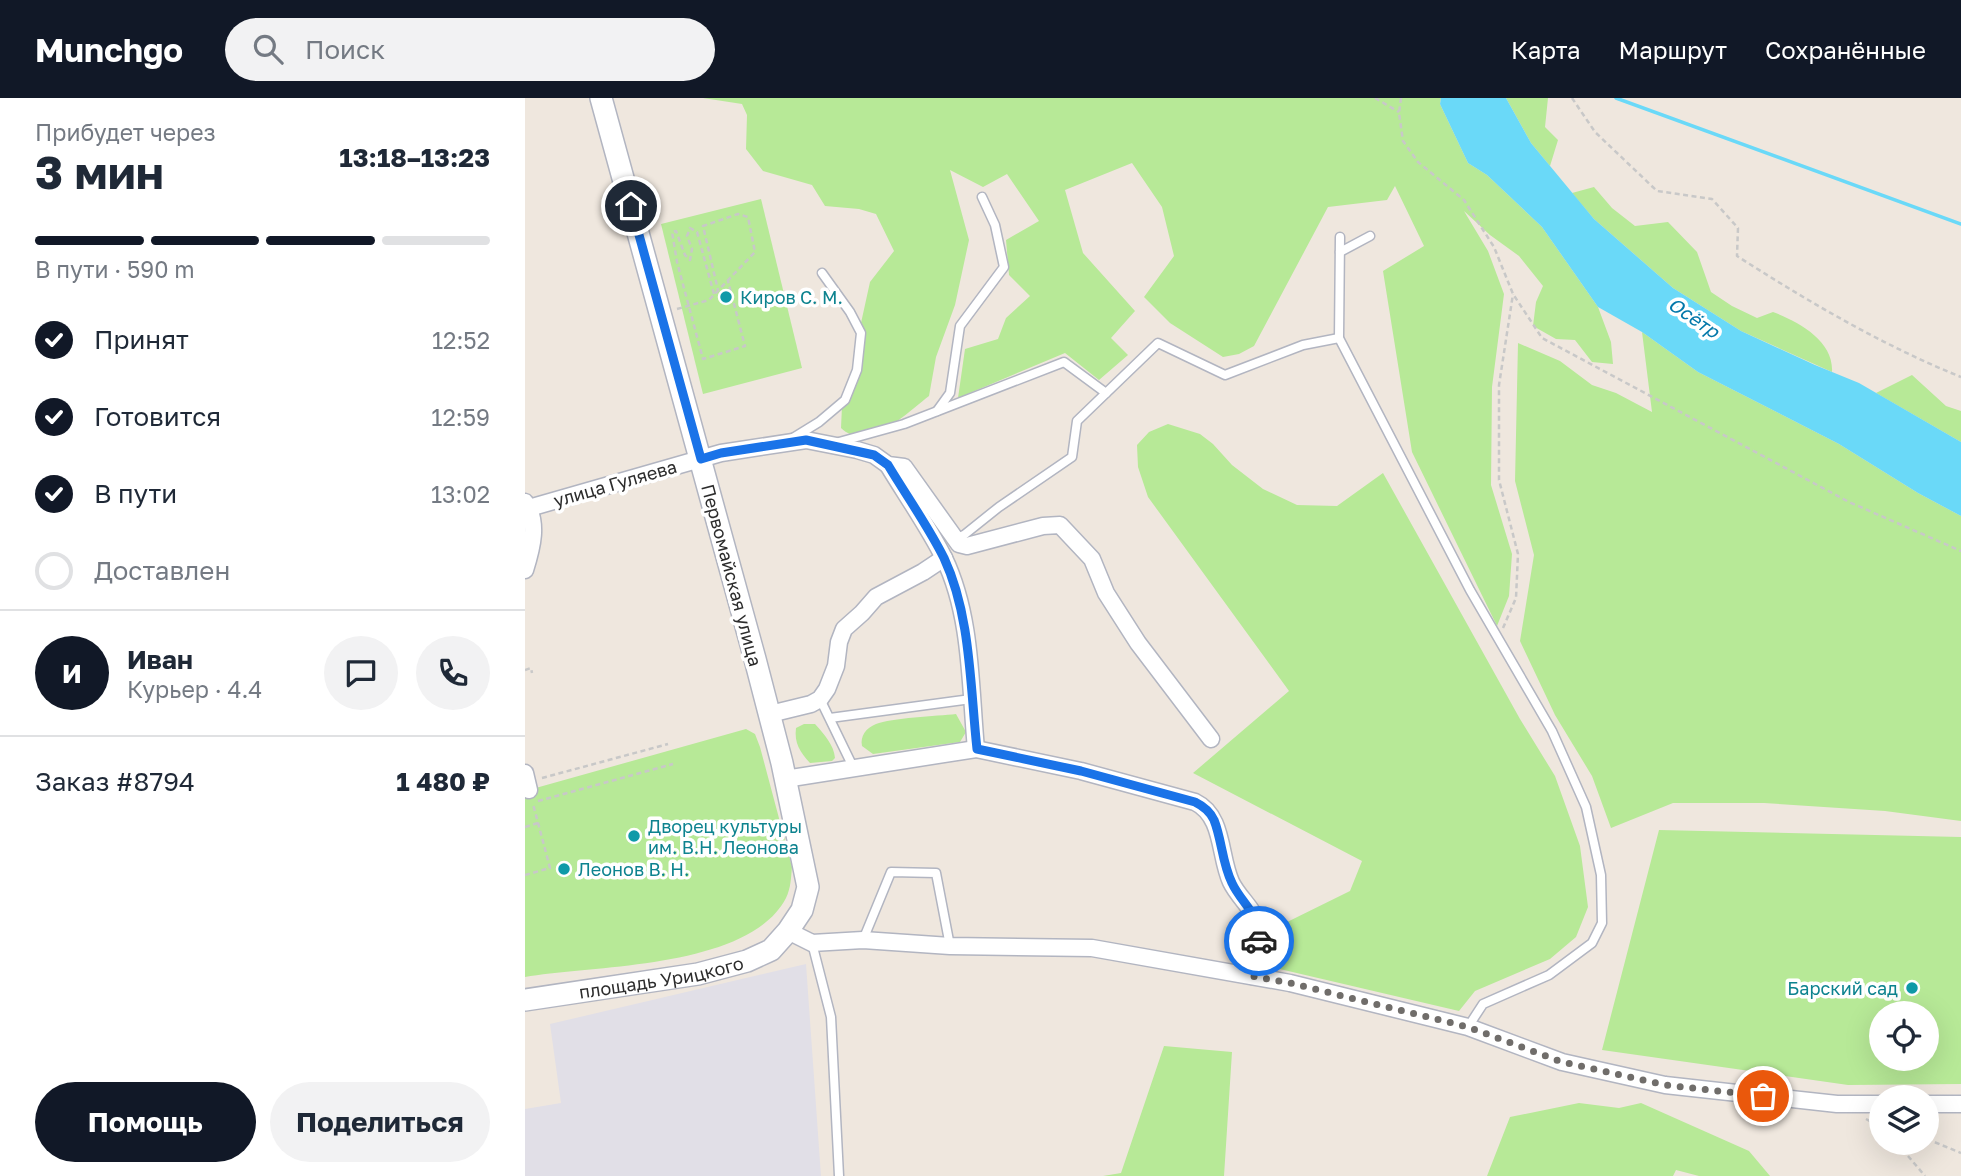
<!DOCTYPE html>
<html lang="ru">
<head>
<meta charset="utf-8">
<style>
  :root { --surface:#fff; --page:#f2f2f3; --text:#1f2937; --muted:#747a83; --line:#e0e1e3; --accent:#111827 }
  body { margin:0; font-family:"Golos Text",sans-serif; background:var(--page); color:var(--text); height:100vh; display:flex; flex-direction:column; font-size:26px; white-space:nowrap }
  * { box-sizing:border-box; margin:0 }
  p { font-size:23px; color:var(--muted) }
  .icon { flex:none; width:38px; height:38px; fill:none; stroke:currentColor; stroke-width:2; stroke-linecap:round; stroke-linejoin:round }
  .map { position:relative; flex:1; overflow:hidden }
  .drawer { display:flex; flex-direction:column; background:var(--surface); width:525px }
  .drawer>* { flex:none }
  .fabs { position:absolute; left:1344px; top:903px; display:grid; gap:14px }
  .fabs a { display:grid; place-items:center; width:70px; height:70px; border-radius:50%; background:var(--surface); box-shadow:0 7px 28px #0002; font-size:35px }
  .pin { position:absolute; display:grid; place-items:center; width:60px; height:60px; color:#fff; margin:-30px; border:4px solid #fff; border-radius:50%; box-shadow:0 2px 7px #0007 }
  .courier { position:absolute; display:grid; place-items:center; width:70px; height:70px; margin:-35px; border:5px solid #1a73e8; border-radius:50%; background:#fff; color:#222; box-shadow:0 2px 9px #0007 }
  .head em { font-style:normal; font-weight:700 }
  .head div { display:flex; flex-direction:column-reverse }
  .head { display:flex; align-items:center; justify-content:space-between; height:119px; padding:0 35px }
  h1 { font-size:46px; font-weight:700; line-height:52px }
  .bar { display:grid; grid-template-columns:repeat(4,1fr); gap:10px 7px; align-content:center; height:84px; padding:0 35px }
  .bar i { height:9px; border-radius:5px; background:var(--line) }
  .bar .selected { background:var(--accent) }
  .bar p { grid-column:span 4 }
  .line { display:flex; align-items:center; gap:18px; padding:0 35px; border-top:2px solid var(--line) }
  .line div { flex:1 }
  .round { display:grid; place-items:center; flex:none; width:74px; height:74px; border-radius:37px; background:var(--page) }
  ol { padding:0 35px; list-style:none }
  li { display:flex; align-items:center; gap:21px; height:77px }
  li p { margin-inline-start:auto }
  li .icon { padding:7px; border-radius:50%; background:var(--accent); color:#fff; stroke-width:4 }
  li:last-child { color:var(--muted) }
  li i { width:38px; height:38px; border:4px solid var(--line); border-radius:50% }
  .button { display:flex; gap:14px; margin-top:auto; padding:14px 35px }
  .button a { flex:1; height:80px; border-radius:42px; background:var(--accent); color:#fff; font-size:28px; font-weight:700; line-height:80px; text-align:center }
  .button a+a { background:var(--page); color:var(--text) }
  header { display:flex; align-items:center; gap:42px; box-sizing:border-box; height:98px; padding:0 35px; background:var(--accent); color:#fff }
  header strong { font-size:33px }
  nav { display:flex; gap:38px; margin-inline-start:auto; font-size:24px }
  .search { width:490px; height:63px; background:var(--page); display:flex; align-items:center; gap:18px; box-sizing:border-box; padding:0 24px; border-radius:38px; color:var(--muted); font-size:26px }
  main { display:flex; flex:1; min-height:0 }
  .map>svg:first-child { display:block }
  .industrial { fill:#e1dfe7 }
  .green { fill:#b7e997; fill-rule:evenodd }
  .water { fill:#6ad9f8 }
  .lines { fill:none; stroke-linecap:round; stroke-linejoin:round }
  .stream { stroke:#6ad9f8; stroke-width:3.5 }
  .lane-casing { stroke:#b2b5c1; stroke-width:11 }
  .street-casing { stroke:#b2b5c1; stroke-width:19 }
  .secondary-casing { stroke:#b2b5c1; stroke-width:24 }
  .path { stroke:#c8c8c8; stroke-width:2.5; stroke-dasharray:5 3.5; stroke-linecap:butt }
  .lane { stroke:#fff; stroke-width:8 }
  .street { stroke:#fff; stroke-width:16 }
  .secondary { stroke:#fff; stroke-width:21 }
  .done { stroke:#706d6a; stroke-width:7; stroke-dasharray:0 12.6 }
  .route { stroke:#1a73e8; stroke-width:9 }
  .culture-dot { fill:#0f9aa8; stroke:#fff; stroke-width:2.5 }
  .labels { text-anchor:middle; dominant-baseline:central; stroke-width:7; stroke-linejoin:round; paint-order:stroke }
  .culture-label { font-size:18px; fill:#0d838f; stroke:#fff; text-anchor:start }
  .street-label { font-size:18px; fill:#2c2c2c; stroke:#fff }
  .water-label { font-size:19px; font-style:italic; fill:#0378aa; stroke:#fff }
</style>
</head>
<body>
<header>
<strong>Munchgo</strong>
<div class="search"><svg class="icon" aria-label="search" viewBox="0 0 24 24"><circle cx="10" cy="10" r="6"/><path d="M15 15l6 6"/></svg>Поиск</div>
<nav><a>Карта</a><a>Маршрут</a><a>Сохранённые</a></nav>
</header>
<main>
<section class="drawer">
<div class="head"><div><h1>3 мин</h1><p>Прибудет через</p></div><em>13:18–13:23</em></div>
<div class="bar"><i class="selected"></i><i class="selected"></i><i class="selected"></i><i></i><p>В пути · 590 m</p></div>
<ol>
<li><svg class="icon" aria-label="check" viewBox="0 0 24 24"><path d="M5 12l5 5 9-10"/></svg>Принят<p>12:52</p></li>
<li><svg class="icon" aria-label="check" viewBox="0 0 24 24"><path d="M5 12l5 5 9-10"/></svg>Готовится<p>12:59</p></li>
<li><svg class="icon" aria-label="check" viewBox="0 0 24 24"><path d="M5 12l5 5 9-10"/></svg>В пути<p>13:02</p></li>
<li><i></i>Доставлен</li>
</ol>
<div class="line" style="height:126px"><b class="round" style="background:var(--accent);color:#fff">И</b><div><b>Иван</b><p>Курьер · 4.4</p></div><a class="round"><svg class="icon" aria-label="chat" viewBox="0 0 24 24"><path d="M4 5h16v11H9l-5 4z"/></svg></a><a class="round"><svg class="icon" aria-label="phone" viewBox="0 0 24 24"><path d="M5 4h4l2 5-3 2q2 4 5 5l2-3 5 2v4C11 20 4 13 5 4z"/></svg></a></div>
<div class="line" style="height:91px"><div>Заказ #8794</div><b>1 480 ₽</b></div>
<div class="button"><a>Помощь</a><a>Поделиться</a></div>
</section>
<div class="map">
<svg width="1436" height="1078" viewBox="0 0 1436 1078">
  <rect width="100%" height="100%" fill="#efe7de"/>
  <!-- industrial -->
  <polygon class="industrial" points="281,866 296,1078 0,1078 0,1011 36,1005 25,926"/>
  <!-- green -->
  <g class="green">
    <path d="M178 0H916L915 6 943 65 962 77 1017 129 1073 209 1086 244 1088 266 1067 264 1050 242 1031 241 1008 228 1011 204 1018 188 994 158 965 137 939 113 963 153 979 196 967 289 966 387 987 456 984 498 972 528 887 354 858 173 899 148 870 88 862 102 803 109 729 248 714 256 698 259 645 225 619 199 649 158 637 109 607 65 540 92 558 155 610 213 586 240 603 257 574 282 540 255 433 300 440 251 473 241 481 220 505 198 484 177 481 142 514 123 482 76 458 89 425 72 444 142 430 207 411 259 404 298C382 315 342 355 316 330L317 308 335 266 336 225 345 184 369 153 351 116 334 111 300 108 287 87 238 73 221 51 222 17 217 6Z"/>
    <polygon points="981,0 1023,0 1020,29 1033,42 1025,68 1006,45"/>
    <path d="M1069 89 1087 110 1110 128 1143 124 1172 154 1186 194 1207 208 1232 220 1248 214C1274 224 1309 243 1307 274L1216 233 1148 190 1069 121 1047 95Z"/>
    <polygon points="236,101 277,270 178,296 136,126"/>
    <polygon points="1117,234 1173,274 1314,346 1393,395 1436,418 1436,723 1360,713 1239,705 1148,705 1086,730 1067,678 1030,617 995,543 1009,457 990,383 993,245 1035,263 1067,287 1091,295 1127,314"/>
    <polygon points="1387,277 1421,308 1436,313 1436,344 1351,295"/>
    <polygon points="643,326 675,336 688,346 707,367 738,391 772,407 812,408 858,375 995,621 1030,678 1055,748 1063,809 1051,839 1025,861 950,893 934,913 742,868 752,829 825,793 837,763 668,675 764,593 623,399 613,369 612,347 624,334"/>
    <path d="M431 616 441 634 435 644 348 656 337 648C335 638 341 630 351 626 366 620 412 618 431 616Z"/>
    <path d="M279 626H290C299 636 309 647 310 660L307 663 285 665C275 654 269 645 271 630Z"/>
    <path d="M221 631 230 636 235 649 267 769C266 779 266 790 261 800 224 871 70 867 0 879V693Z"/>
    <path d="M1134 732 1436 739V986L1323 987 1077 952ZM1356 915H1402V961H1356Z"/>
    <polygon points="639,948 707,954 699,1078 578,1078 596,1075"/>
    <polygon points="1054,1005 1094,1010 1116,1005 1224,1053 1245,1078 1174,1078 1151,1072 1148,1078 962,1078 985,1019"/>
  </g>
  <!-- water -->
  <polygon class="water" points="916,0 981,0 1006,45 1069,121 1148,190 1216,233 1290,267 1334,285 1436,344 1436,418 1393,395 1314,346 1173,274 1117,234 1073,209 1017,129 962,77 943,65 915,6"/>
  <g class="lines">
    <!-- stream -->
    <polyline class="stream" points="1091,0 1436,126"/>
    <defs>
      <g id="lane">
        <polyline points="815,139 814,240 945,492 1027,633 1061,709 1076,777 1077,825 1067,845 1024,877 958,906 943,929"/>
        <polyline points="815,154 845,138"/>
        <polyline points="412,313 425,295 435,228 479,169 470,127 457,99"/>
        <polyline points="268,340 294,324 320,302 332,272 336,235 325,214 297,175"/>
        <polyline points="314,344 379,326 539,264 581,295"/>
        <polyline points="430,441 439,437 474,409 547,359 552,323 633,245 700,277 778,247 814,240"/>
        <polyline points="295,601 329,671"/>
        <polyline points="305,620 446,601"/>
        <polyline points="338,842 366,774 411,775 425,848"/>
        <polyline points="287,845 306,919 314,1078"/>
      </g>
      <g id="street">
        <path d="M363 367C381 397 403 428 419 460 447 518 445 588 451 651"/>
        <polyline points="4,410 196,355 281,342 332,352 349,357 363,367 379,369 434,446 442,448 518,428 535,427 567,461 581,495 613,545 686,641"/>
        <path d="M0 472C7 450 14 424 0 404"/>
        <polyline points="245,616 286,606 295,601 302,591 311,568 314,544 319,531 337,515 351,499 398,474 419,460"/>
        <polyline points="0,675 4,692"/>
        <path d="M260 681 451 651 556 673 670 704C699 718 694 758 706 784 713 799 728 810 733 825 739 840 730 863 727 878"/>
        <polyline points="263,833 287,845 338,842 425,848 567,850 765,885 943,929 1037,964 1140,987 1312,1006 1356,1006"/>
        <polyline points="1402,1006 1436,1006"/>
      </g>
      <g id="secondary">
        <path id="s1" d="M0 902 173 876 222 863 246 852 263 833 277 812 283 789 257 665 230 561 76 0"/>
      </g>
    </defs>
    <!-- lane casing -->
    <use href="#lane" class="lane-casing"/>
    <!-- street casing -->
    <use href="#street" class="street-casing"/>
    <!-- secondary casing -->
    <use href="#secondary" class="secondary-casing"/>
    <!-- path -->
    <g class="path">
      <polyline points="850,0 874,14"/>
      <polyline points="876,0 874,15 878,43 893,64 939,102 969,149 988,196 1017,240 1324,404 1436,453"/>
      <path d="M1047 0 1070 34 1132 93 1187 101 1213 130 1212 158C1284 204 1357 247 1436 279"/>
      <polyline points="189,196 172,134 165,130 162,138 167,151 165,162 160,157 151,133 147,134 152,164 178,261 220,248 203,183"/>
      <polyline points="152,211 184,202 230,154 223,119 213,116 178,128 193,192"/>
      <polyline points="978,530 991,500 993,456 974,382 974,287 988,196"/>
      <polyline points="0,572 6,570 7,575"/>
      <polyline points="17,680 143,646"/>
      <polyline points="13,703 148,666"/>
      <polyline points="0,729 13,725"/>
      <polyline points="0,777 25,770 8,706"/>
      <polyline points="1341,1021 1356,1029"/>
      <polyline points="1402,1041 1436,1055"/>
      <polyline points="1372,1045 1400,1078"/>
    </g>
    <!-- lane -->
    <use href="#lane" class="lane"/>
    <!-- street -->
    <use href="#street" class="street"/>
    <!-- secondary -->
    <use href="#secondary" class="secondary"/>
  </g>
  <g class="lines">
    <!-- done -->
    <polyline class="done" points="734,843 727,878 765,885 943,929 1037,964 1140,987 1238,998"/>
    <!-- route -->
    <path class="route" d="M106 108 176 361 196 355 281 342 349 357 363 367C381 397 403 428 419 460 446 518 445 588 452 651L556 673 670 704C678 708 685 713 689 722 697 742 697 765 707 785 716 805 738 819 734 843"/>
  </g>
  <!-- markers -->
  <g class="culture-dot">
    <circle cx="201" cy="199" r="7"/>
    <circle cx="109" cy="738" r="7"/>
    <circle cx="39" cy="771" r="7"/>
    <circle cx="1387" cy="890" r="7"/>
  </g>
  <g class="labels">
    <!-- culture labels -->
    <g class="culture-label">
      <text x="215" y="199">Киров С. М.</text>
      <text x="123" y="728">Дворец культуры<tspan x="123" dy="21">им. В.Н. Леонова</tspan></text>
      <text x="53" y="771">Леонов В. Н.</text>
      <text x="1373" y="890" text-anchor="end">Барский сад</text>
    </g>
    <!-- street labels -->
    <g class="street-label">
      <text transform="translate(90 385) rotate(-16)">улица Гуляева</text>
      <text transform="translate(207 477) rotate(75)">Первомайская улица</text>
      <text stroke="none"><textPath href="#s1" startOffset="138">площадь Урицкого</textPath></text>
    </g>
    <!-- water labels -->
    <g class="water-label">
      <text transform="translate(1169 219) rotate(34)">Осётр</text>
    </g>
  </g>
</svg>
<div class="fabs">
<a><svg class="icon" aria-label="locate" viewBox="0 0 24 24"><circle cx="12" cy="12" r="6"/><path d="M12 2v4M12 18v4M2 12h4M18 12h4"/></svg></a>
<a><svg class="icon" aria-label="layers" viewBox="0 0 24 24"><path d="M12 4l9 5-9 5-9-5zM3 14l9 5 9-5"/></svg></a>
</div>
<div class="pin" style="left:1238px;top:998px;background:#ea580c"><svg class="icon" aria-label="bag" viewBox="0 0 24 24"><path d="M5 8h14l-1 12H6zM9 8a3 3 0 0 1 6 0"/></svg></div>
<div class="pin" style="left:106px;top:108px;background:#1f2937"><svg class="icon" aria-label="home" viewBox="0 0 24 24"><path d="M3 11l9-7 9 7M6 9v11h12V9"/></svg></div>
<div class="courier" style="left:734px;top:843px"><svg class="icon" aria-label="car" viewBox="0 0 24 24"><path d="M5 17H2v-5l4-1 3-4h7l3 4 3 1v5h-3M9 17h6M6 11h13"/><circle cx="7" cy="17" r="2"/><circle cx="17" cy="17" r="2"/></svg></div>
</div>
</main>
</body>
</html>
